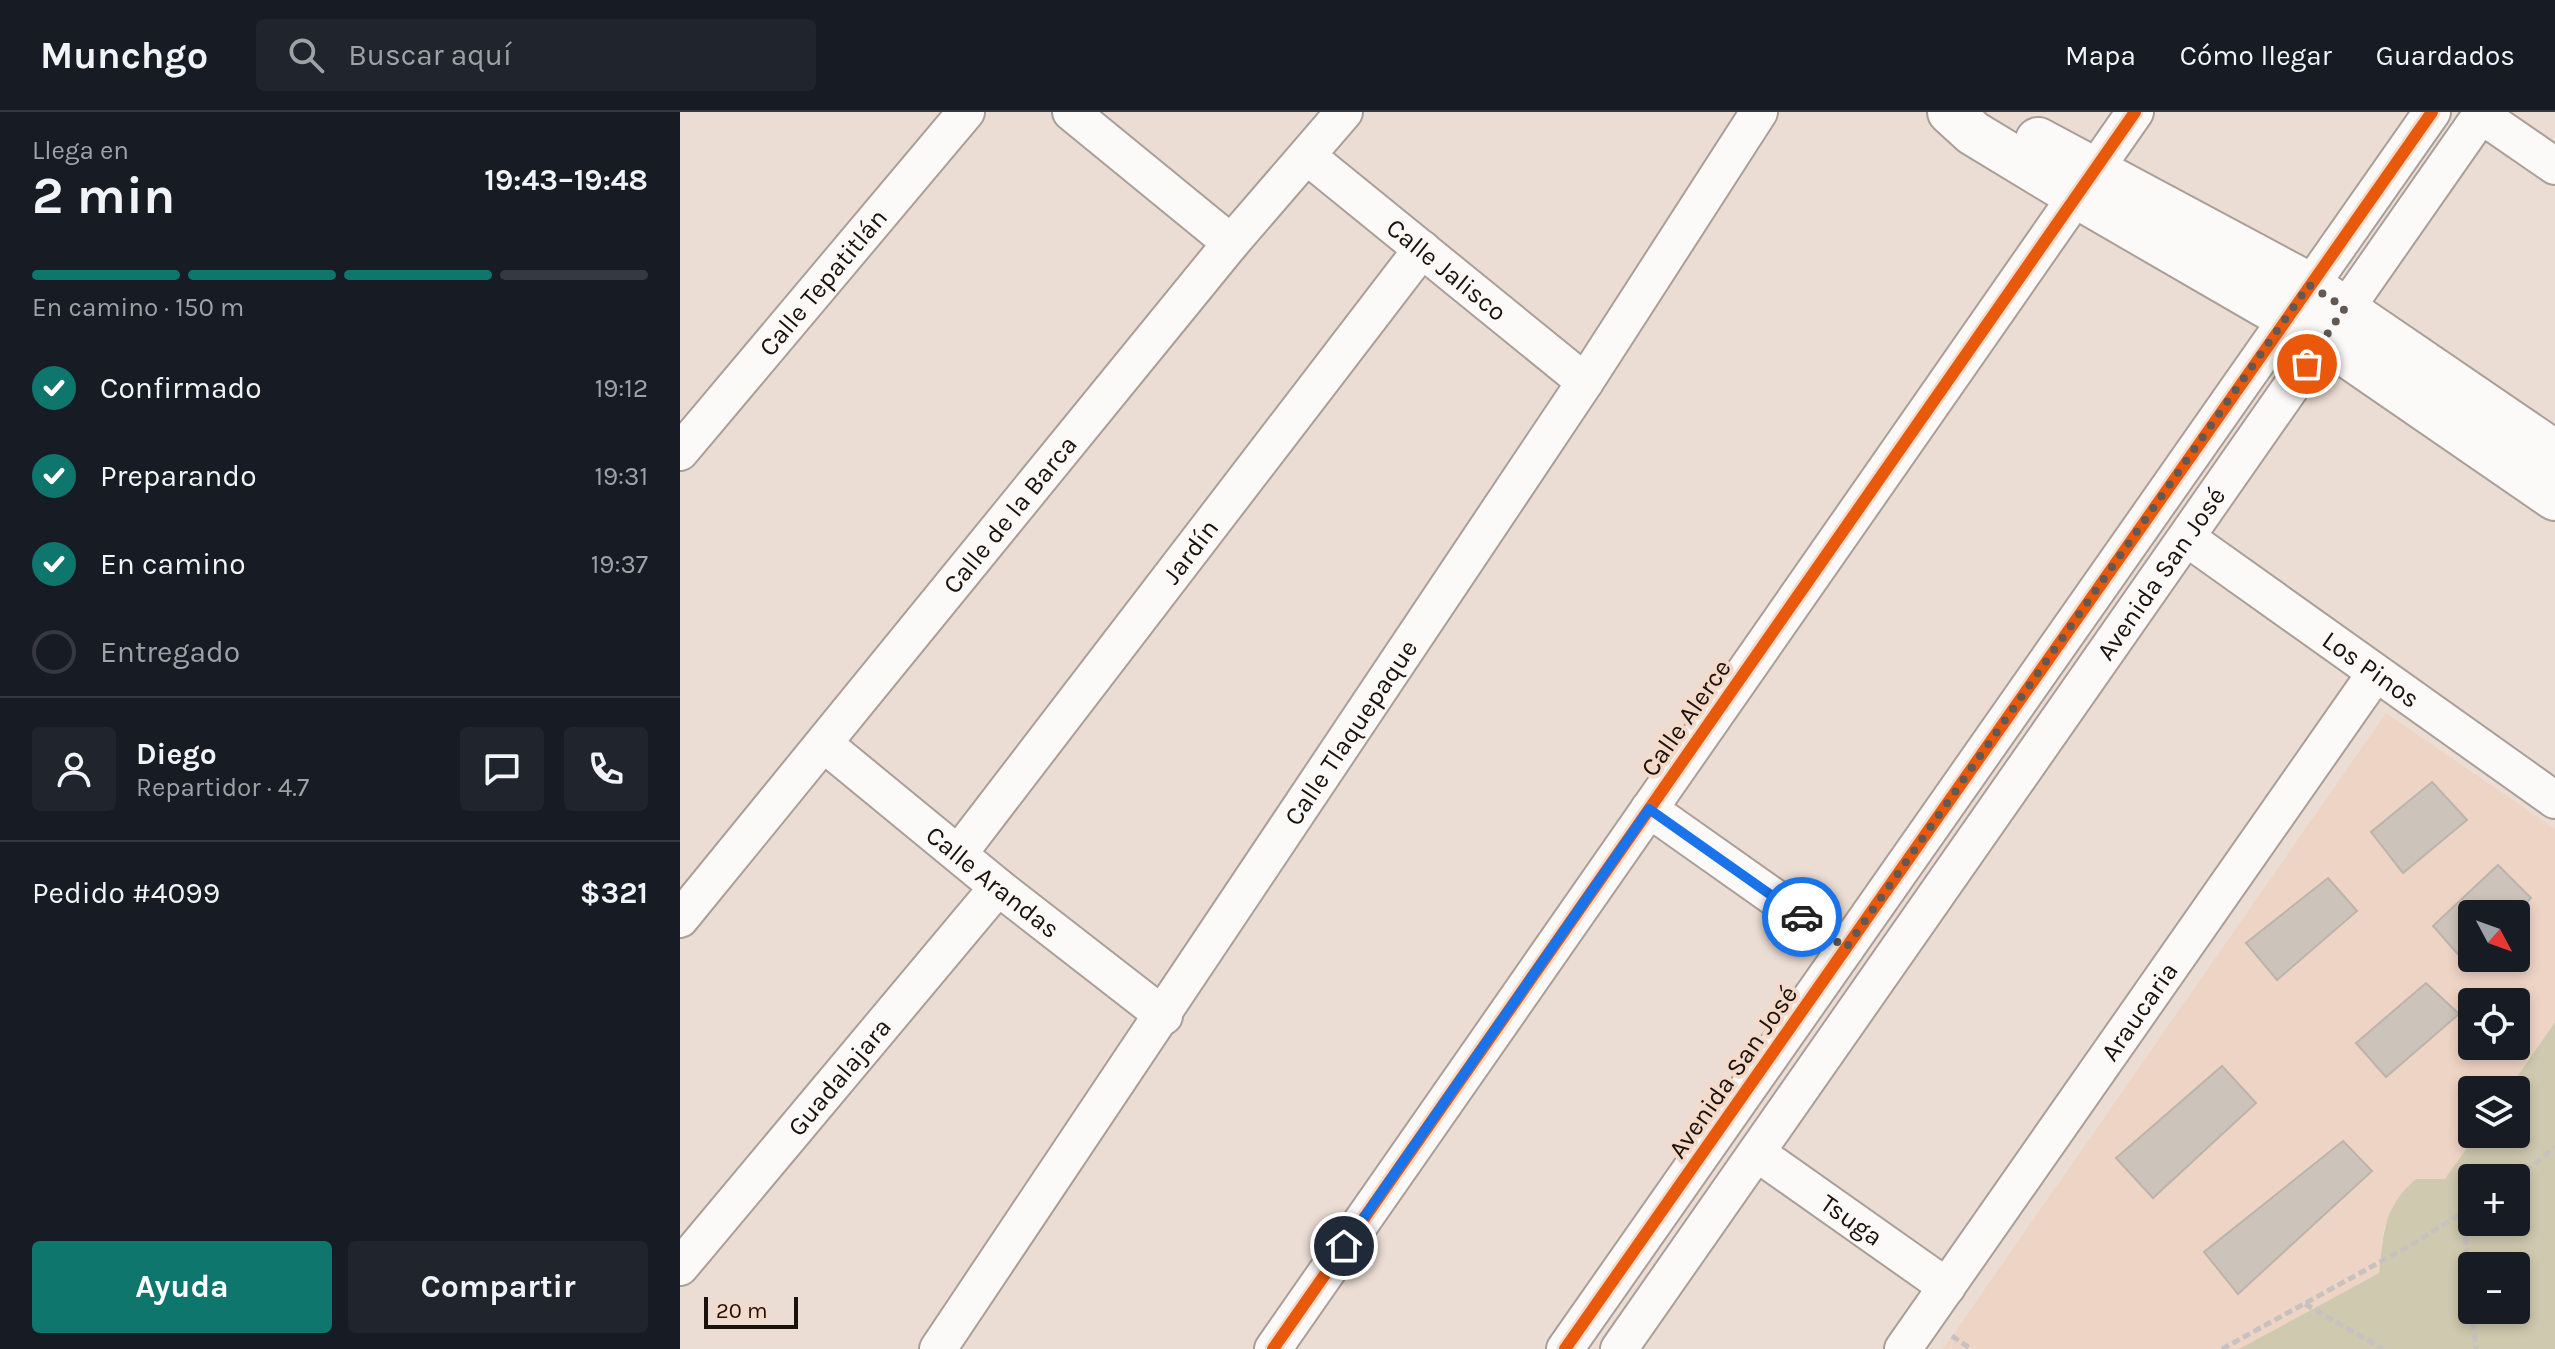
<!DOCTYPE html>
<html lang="es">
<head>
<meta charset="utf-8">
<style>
  :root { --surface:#171b24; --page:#20242c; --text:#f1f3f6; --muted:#9ea1a6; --line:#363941; --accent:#0f766e }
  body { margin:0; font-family:Karla,sans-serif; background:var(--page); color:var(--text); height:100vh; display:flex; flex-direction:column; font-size:30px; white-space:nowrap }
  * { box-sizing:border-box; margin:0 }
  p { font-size:26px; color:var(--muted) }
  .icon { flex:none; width:44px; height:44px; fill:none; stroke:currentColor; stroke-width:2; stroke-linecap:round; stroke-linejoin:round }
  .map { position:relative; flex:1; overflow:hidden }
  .panel { display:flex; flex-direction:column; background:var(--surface); width:680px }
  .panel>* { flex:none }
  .needle { width:52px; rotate:131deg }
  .controls { position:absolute; left:1778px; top:788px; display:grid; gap:16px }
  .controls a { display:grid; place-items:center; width:72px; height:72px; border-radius:8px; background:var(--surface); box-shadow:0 4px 12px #0003; font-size:40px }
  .scale { position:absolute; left:24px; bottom:20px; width:94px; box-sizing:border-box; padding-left:8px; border:4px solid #1b120c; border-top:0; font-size:22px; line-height:28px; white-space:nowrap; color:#1b120c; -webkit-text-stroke:6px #f6dac9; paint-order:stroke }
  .pin { position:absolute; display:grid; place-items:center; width:68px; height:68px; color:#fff; margin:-34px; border:4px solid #fff; border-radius:50%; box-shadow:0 2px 8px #0007 }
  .courier { position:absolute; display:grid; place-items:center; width:80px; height:80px; margin:-40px; border:6px solid #1a73e8; border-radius:50%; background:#fff; color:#222; box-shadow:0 2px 10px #0007 }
  .headline em { font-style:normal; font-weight:700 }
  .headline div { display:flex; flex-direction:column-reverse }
  .headline { display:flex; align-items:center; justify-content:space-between; height:136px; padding:0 32px }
  h1 { font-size:52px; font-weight:700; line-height:60px }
  .bar { display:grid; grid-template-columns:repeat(4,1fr); gap:12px 8px; align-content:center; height:96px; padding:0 32px }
  .bar i { height:10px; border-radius:6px; background:var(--line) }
  .bar .on { background:var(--accent) }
  .bar p { grid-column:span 4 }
  .line { display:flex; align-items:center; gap:20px; padding:0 32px; border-top:2px solid var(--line) }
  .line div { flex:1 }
  .round { display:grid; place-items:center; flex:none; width:84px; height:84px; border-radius:8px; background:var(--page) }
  ol { padding:0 32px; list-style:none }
  li { display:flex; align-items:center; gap:24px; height:88px }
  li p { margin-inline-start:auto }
  li .icon { padding:8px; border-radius:50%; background:var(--accent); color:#fff; stroke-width:4 }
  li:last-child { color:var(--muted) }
  li i { width:44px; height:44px; border:4px solid var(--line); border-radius:50% }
  .action { display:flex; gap:16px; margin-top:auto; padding:16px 32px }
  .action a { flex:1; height:92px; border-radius:8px; background:var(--accent); color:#fff; font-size:32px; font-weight:700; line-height:92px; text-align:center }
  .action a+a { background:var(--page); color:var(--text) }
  header { display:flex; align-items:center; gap:48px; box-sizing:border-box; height:112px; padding:0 40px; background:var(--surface); border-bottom:2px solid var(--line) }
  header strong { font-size:38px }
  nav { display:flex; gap:44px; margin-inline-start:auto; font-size:28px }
  .search { width:560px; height:72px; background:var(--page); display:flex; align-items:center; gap:20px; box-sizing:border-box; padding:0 28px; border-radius:8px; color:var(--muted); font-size:30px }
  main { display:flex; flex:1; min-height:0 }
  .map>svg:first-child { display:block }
  .built { fill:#eed4c5; fill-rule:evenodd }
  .green { fill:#cfc9af; fill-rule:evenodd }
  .building { fill:#ccc3ba; stroke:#bcb3aa; stroke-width:2 }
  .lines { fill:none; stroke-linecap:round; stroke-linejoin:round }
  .street-casing { stroke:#aa9f98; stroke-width:40 }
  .secondary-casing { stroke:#aa9f98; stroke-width:48 }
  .path { stroke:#c7c2bf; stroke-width:5; stroke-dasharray:8 4; stroke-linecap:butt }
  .street { stroke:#fcfaf9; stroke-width:36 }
  .secondary { stroke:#fcfaf9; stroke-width:44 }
  .cycleway-casing { stroke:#f6dac9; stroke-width:17 }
  .cycleway { stroke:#e8590c; stroke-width:12 }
  .done { stroke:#645952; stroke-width:8; stroke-dasharray:0 14.4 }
  .route { stroke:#1a73e8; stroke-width:10 }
  .labels { text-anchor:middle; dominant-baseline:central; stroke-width:8; stroke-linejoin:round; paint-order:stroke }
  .street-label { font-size:26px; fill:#1b120c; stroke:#f6dac9 }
</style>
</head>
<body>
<header>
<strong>Munchgo</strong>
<div class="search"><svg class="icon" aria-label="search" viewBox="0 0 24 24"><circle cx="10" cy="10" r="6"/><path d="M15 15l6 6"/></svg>Buscar aquí</div>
<nav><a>Mapa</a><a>Cómo llegar</a><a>Guardados</a></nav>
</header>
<main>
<section class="panel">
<div class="headline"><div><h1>2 min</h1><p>Llega en</p></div><em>19:43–19:48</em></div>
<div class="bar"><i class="on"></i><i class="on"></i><i class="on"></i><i></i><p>En camino · 150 m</p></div>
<ol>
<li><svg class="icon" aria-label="check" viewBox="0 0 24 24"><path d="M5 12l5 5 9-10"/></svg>Confirmado<p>19:12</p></li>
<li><svg class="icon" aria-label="check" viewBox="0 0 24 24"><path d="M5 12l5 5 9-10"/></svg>Preparando<p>19:31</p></li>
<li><svg class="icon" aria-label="check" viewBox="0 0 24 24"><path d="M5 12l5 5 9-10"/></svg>En camino<p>19:37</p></li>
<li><i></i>Entregado</li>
</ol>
<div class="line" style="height:144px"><a class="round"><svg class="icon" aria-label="person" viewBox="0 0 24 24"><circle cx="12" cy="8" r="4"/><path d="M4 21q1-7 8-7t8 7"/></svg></a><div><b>Diego</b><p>Repartidor · 4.7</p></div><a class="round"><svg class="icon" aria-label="chat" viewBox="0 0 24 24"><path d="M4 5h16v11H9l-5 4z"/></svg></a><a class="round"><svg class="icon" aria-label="phone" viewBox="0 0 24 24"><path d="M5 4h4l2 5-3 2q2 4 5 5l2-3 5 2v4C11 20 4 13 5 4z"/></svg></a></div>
<div class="line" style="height:104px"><div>Pedido #4099</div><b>$321</b></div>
<div class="action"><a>Ayuda</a><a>Compartir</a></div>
</section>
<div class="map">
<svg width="1875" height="1237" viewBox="0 0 1875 1237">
  <rect width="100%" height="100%" fill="#ecddd4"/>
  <!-- built -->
  <path class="built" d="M1706 601 1875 717V910L1828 978H1792V1022H1797L1765 1068 1736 1067 1704 1115 1699 1161 1559 1237H1263ZM1792 802H1836V846H1792ZM1792 890H1836V934H1792Z"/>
  <!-- green -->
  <path class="green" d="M1875 910V1237H1559L1699 1161C1704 1121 1703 1095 1736 1067H1765L1797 1022H1836V978H1828ZM1792 1066H1836V1110H1792ZM1792 1154H1836V1198H1792Z"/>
  <!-- building -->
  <g class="building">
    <polygon points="1752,670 1787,708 1723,761 1691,720"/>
    <polygon points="1818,753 1851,786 1835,802 1792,802 1792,842 1784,849 1753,814"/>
    <polygon points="1648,766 1677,799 1597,868 1566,831"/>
    <polygon points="1746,871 1779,902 1706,965 1676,931"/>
    <polygon points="1542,954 1576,991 1473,1086 1436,1046"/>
    <polygon points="1663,1029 1692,1059 1558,1182 1524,1140"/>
  </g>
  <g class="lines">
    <defs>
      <g id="street">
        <polyline points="391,0 551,131"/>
        <polyline points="1801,3 1875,54"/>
        <path id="s1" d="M627 44 905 270"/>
        <path id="s2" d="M0 340 286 0"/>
        <path id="s3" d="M1507 426 1875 688"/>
        <path id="s4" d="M144 632 318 775 484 904"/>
        <polyline points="969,697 1166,836"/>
        <path id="s5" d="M279 741 742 137"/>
        <path id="s6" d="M0 807 551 131 664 0"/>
        <path id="s7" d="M1077 1041 1267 1175"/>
        <path id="s8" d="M0 1155 318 775"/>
        <path id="s9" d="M258 1237 905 270 1079 0"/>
        <polyline points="593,1237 1455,0"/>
        <polyline points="885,1237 1752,0"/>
        <path id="s10" d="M939 1237 1803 0"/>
        <path id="s11" d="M1223 1237 1695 562"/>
      </g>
      <g id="secondary">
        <polyline points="1270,0 1293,21 1397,84 1644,227 1875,386"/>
        <polyline points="1358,28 1629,173 1875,341"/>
      </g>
    </defs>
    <!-- street casing -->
    <use href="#street" class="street-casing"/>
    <!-- secondary casing -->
    <use href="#secondary" class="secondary-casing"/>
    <!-- path -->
    <g class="path">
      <polyline points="1836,1067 1875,1035"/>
      <polyline points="1783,1101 1792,1194"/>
      <polyline points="1625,1192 1703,1237"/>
      <polyline points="1792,1198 1796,1237"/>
      <polyline points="1272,1224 1291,1237"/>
      <polyline points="1542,1237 1731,1133 1792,1095"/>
    </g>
    <!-- street -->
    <use href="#street" class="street"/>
    <!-- secondary -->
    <use href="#secondary" class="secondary"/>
    <defs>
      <g id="cycleway">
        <polyline points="593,1237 1455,0"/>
        <polyline points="885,1237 1752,0"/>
      </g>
    </defs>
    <!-- cycleway casing -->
    <use href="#cycleway" class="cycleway-casing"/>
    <!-- cycleway -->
    <use href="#cycleway" class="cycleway"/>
  </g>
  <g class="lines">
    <!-- done -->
    <polyline class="done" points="1122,805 1166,836 1629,173 1665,196 1627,252"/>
    <!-- route -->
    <polyline class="route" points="664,1134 969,697 1122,805"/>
  </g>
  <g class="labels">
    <!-- street labels -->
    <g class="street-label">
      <text stroke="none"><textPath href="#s1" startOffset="180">Calle Jalisco</textPath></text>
      <text stroke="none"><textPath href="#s2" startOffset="222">Calle Tepatitlán</textPath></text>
      <text stroke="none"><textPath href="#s6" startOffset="522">Calle de la Barca</textPath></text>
      <text stroke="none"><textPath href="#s5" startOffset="380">Jardín</textPath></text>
      <text stroke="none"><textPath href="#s10" startOffset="946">Avenida San José</textPath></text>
      <text stroke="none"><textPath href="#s3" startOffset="226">Los Pinos</textPath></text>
      <text transform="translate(1006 606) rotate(-55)">Calle Alerce</text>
      <text stroke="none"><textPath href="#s9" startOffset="742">Calle Tlaquepaque</textPath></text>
      <text stroke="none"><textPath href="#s4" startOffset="218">Calle Arandas</textPath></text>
      <text stroke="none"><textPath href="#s11" startOffset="412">Araucaria</textPath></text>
      <text transform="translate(1053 960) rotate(-55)">Avenida San José</text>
      <text stroke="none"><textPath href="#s8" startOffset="248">Guadalajara</textPath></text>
      <text stroke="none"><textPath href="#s7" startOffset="116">Tsuga</textPath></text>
    </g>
  </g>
</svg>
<div class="controls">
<a><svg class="needle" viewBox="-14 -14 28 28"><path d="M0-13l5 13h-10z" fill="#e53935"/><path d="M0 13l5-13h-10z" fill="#9ea1a6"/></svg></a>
<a><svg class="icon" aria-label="locate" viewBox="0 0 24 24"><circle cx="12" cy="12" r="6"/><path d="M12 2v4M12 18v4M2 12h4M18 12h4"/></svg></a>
<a><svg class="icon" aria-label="layers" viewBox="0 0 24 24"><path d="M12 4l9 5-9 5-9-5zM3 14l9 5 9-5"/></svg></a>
<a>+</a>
<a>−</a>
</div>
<div class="scale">20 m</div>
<div class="pin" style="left:1627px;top:252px;background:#ea580c"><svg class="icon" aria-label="bag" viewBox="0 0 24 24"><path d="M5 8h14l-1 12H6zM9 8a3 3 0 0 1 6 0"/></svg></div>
<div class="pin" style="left:664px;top:1134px;background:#1f2937"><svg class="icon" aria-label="home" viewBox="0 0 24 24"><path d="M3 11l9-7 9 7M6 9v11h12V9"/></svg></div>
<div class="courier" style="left:1122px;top:805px"><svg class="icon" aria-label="car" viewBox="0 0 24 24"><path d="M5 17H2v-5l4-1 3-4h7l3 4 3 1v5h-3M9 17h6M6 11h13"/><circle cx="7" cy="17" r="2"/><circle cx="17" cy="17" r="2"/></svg></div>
</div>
</main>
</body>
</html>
